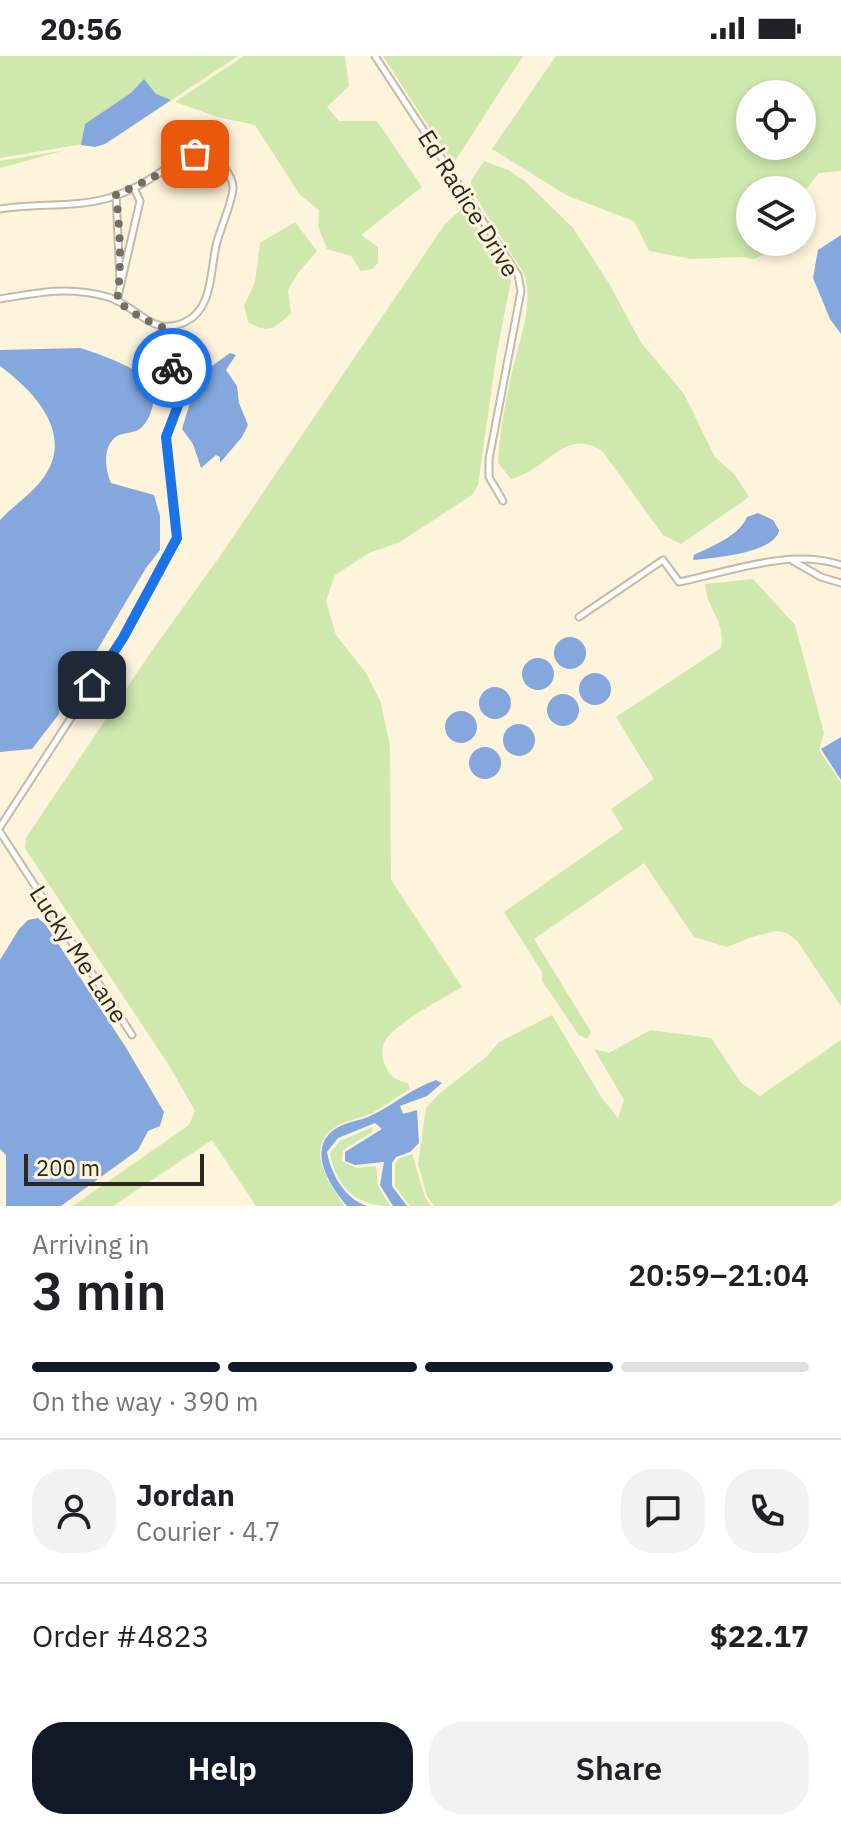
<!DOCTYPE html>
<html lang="en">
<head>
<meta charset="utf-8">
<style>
  :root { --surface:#fff; --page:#f2f2f2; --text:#202124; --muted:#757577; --line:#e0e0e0; --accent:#111827 }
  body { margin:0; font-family:"IBM Plex Sans",sans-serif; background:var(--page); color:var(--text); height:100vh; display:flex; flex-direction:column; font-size:30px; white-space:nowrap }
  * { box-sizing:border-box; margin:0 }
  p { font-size:26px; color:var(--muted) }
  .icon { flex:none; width:44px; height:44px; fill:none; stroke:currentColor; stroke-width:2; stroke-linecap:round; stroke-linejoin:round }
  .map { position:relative; height:1150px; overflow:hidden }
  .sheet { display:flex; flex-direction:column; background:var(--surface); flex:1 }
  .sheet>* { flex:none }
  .buttons { position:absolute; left:736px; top:24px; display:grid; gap:16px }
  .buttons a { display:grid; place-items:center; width:80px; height:80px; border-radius:50%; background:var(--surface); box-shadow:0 4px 12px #0003; font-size:40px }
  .scale { position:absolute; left:24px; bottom:20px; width:180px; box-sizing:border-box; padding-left:8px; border:4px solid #2b271f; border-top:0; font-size:22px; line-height:28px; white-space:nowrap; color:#2b271f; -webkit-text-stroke:6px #fef4dc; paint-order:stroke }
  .pin { position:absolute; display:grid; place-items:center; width:68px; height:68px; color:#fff; margin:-34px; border-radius:16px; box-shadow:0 4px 12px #0006 }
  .courier { position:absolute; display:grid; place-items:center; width:80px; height:80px; margin:-40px; border:6px solid #1a73e8; border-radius:50%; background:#fff; color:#222; box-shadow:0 2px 10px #0007 }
  .overview em { font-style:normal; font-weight:600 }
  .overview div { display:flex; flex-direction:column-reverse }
  .overview { display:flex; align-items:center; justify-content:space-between; height:136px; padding:0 32px }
  h1 { font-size:52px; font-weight:600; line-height:60px }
  .bar { display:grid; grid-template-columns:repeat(4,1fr); gap:12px 8px; align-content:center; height:96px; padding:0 32px }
  .bar i { height:10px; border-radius:6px; background:var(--line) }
  .bar .current { background:var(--accent) }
  .bar p { grid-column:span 4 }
  .line { display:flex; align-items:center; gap:20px; padding:0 32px; border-top:2px solid var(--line) }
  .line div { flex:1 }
  .round { display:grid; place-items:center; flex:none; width:84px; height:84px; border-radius:32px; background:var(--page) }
  .button { display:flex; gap:16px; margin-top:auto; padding:16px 32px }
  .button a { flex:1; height:92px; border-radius:32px; background:var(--accent); color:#fff; font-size:32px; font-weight:600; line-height:92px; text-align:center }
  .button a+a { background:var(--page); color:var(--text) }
  .status { display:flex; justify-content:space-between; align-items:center; height:56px; padding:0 40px; background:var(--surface); direction:ltr }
  .status svg { height:22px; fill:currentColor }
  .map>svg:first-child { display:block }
  .green { fill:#cee8ae; fill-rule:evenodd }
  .water { fill:#84a8dd }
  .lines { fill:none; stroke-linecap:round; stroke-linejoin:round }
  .minor-casing { stroke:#c4bba5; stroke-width:9 }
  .minor { stroke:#fff; stroke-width:5 }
  .done { stroke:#756f61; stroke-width:8; stroke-dasharray:0 14.4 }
  .route { stroke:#1a73e8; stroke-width:10 }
  .labels { text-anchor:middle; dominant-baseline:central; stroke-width:6; stroke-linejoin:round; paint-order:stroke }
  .street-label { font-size:24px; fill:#2b271f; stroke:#fef4dc }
</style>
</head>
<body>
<div class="status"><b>20:56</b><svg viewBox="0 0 49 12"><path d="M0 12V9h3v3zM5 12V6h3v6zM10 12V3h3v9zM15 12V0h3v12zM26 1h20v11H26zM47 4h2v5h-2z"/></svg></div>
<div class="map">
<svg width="841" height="1150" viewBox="0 0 841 1150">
  <rect width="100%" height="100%" fill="#fef4dc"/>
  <!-- green -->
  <g class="green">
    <polygon points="0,0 238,0 113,83 0,102"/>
    <polygon points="244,0 345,0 349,30 327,51 339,65 377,65 422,131 361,179 378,191 378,207 372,213 361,215 351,200 327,193 318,170 319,154 300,139 255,69 218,61 175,46"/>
    <polygon points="383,0 523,0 453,108"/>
    <path d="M556 0H841V115L819 117 802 138V134H750V186H781L779 191 754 203 743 201 691 203 649 195 634 165 568 140 492 93ZM750 38H802V90H750Z"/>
    <polygon points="66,94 0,112 0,105"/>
    <path d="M484 105 508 114 525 125 573 172 610 229 640 285 684 338 715 401 734 418 749 441 681 488 663 479 603 396C566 369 547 415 511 423L498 407C499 378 505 350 511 321 517 290 535 249 524 218L471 133V125Z"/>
    <path d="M463 152 501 204 511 225 497 296 478 429 472 439 400 486 369 497 335 519 326 545 336 579 366 617 381 647 390 691 391 824 462 931C444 942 395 967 385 985 381 992 382 1001 385 1009 389 1020 397 1025 408 1027L410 1033C398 1040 386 1049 374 1056 361 1063 344 1064 333 1073 304 1095 331 1128 344 1150H256L212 1084 113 1150H73L189 1069 195 1055 170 1011 25 792 26 782 151 596 218 503 445 168Z"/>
    <path d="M295 166 317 195 298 217 288 234 291 257C275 272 269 279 248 266L244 250 255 226 260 187Z"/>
    <path d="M753 523 795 569 824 677 819 694 841 727V950L797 885 787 877 776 875 752 881 727 891 694 881 644 807 534 883 591 976 587 983 579 979 542 925V916L504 856 623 773 611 753 654 723 616 661 721 592C725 562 708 557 705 528Z"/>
    <polygon points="552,959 602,1042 618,1062 624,1044 594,993 609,997 650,974 711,982 741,1027 760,1040 841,984 841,1144 832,1150 434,1150 427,1140 418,1108 426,1052 439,1038 486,1001 499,986"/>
    <path d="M373 1071 372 1076 343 1094 342 1105 356 1112 376 1110 378 1130 390 1150C356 1150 336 1131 330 1097L340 1085Z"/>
    <polygon points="412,1098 425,1141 431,1150 410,1150 395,1130 395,1108 398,1103"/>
  </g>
  <!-- water -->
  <g class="water">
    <polygon points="144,23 156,38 171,44 105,88 95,91 81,89 85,68 131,37"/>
    <polygon points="841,179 841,278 830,263 813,222 818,194"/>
    <path d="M80 292C98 297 148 316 156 331 154 345 152 362 141 372 133 378 125 376 117 380 102 390 105 413 111 427L154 439 160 460V494L146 512 86 613 64 632 59 658 32 693 0 696V464C13 450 30 439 41 425 77 380 35 336 0 310V294Z"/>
    <polygon points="230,297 236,299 226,314 237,330 239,347 248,369 242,381 220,407 220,401 216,399 201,412 193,388 182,373 198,320"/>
    <path d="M758 457 773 464 779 474C776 497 713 502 693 504L694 499C712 490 739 480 747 461Z"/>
    <circle cx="570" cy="597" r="16"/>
    <circle cx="538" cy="618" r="16"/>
    <circle cx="595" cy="633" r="16"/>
    <circle cx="495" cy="647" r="16"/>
    <circle cx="563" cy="654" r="16"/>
    <circle cx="461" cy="671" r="16"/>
    <circle cx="519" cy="684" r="16"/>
    <polygon points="841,681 841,724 821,693"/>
    <circle cx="485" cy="707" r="16"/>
    <polygon points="38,862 46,869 125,990 164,1056 160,1070 148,1075 138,1094 61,1150 6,1150 6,1099 0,1093 0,904 19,873 28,864"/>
    <path d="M436 1024 442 1027 427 1040 400 1050 403 1058 417 1054 419 1087 410 1096 396 1101 392 1107V1130L407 1150H393L380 1129 384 1106 355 1109 345 1105V1096L382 1073 375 1067 338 1082 327 1096C331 1118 345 1143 367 1150H347C330 1130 306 1093 335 1073 345 1066 359 1065 370 1060 394 1049 410 1033 436 1024Z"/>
  </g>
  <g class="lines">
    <defs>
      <g id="minor">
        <polyline points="375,0 518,219 521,235 489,403 489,421 503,445"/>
        <polyline points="116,139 120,226"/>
        <path d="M0 153C37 147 73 152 109 142 124 137 140 130 153 121 166 114 181 99 196 98 205 97 216 104 223 110 228 116 233 124 233 132 233 145 219 175 216 190 210 216 213 253 185 266 151 282 137 249 108 241 69 230 39 236 0 243"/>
        <polyline points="117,245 140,145 134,132"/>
        <polyline points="793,505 821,521 841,527"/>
        <path d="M579 561 663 504 679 526C729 516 790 492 841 509"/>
        <polyline points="0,771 123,582 177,482 166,381 182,339 161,285 162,271"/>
        <polyline points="0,776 132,979"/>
      </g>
    </defs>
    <!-- minor casing -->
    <use href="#minor" class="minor-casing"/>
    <!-- minor -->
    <use href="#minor" class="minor"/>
  </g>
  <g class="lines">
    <!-- done -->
    <path class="done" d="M172 312 161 285 162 271 141 262 117 245C122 211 120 173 116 139L152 122 185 101 195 98"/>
    <!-- route -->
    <polyline class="route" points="92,629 123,582 177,482 166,381 182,339 172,312"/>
  </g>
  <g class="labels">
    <!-- street labels -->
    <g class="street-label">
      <text transform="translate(469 147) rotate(58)">Ed Radice Drive</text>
      <text transform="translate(79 898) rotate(57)">Lucky Me Lane</text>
    </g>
  </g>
</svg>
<div class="buttons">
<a><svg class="icon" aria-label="locate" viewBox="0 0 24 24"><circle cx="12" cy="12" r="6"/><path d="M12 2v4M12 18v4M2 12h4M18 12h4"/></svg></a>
<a><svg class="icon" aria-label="layers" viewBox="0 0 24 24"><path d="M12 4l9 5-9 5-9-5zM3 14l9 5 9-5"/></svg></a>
</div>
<div class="scale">200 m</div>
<div class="pin" style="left:195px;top:98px;background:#ea580c"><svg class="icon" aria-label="bag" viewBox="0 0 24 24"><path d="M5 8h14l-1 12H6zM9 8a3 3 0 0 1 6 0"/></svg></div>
<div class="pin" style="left:92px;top:629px;background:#1f2937"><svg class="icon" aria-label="home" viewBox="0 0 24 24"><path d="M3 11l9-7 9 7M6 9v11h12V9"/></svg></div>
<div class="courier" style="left:172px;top:312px"><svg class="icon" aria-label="bike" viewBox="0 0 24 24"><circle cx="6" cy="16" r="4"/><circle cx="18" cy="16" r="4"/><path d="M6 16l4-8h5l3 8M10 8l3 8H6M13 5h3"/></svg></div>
</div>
<section class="sheet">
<div class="overview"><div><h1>3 min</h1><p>Arriving in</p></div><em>20:59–21:04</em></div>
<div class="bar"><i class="current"></i><i class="current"></i><i class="current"></i><i></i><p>On the way · 390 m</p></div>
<div class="line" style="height:144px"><a class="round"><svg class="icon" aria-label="person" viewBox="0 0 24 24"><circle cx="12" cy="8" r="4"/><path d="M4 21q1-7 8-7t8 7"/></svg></a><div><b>Jordan</b><p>Courier · 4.7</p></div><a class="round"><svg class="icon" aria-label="chat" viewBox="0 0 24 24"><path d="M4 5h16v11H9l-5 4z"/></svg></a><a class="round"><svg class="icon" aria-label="phone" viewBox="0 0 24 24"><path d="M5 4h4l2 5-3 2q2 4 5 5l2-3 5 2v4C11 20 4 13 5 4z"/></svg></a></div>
<div class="line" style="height:104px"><div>Order #4823</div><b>$22.17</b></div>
<div class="button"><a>Help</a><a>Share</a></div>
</section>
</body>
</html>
